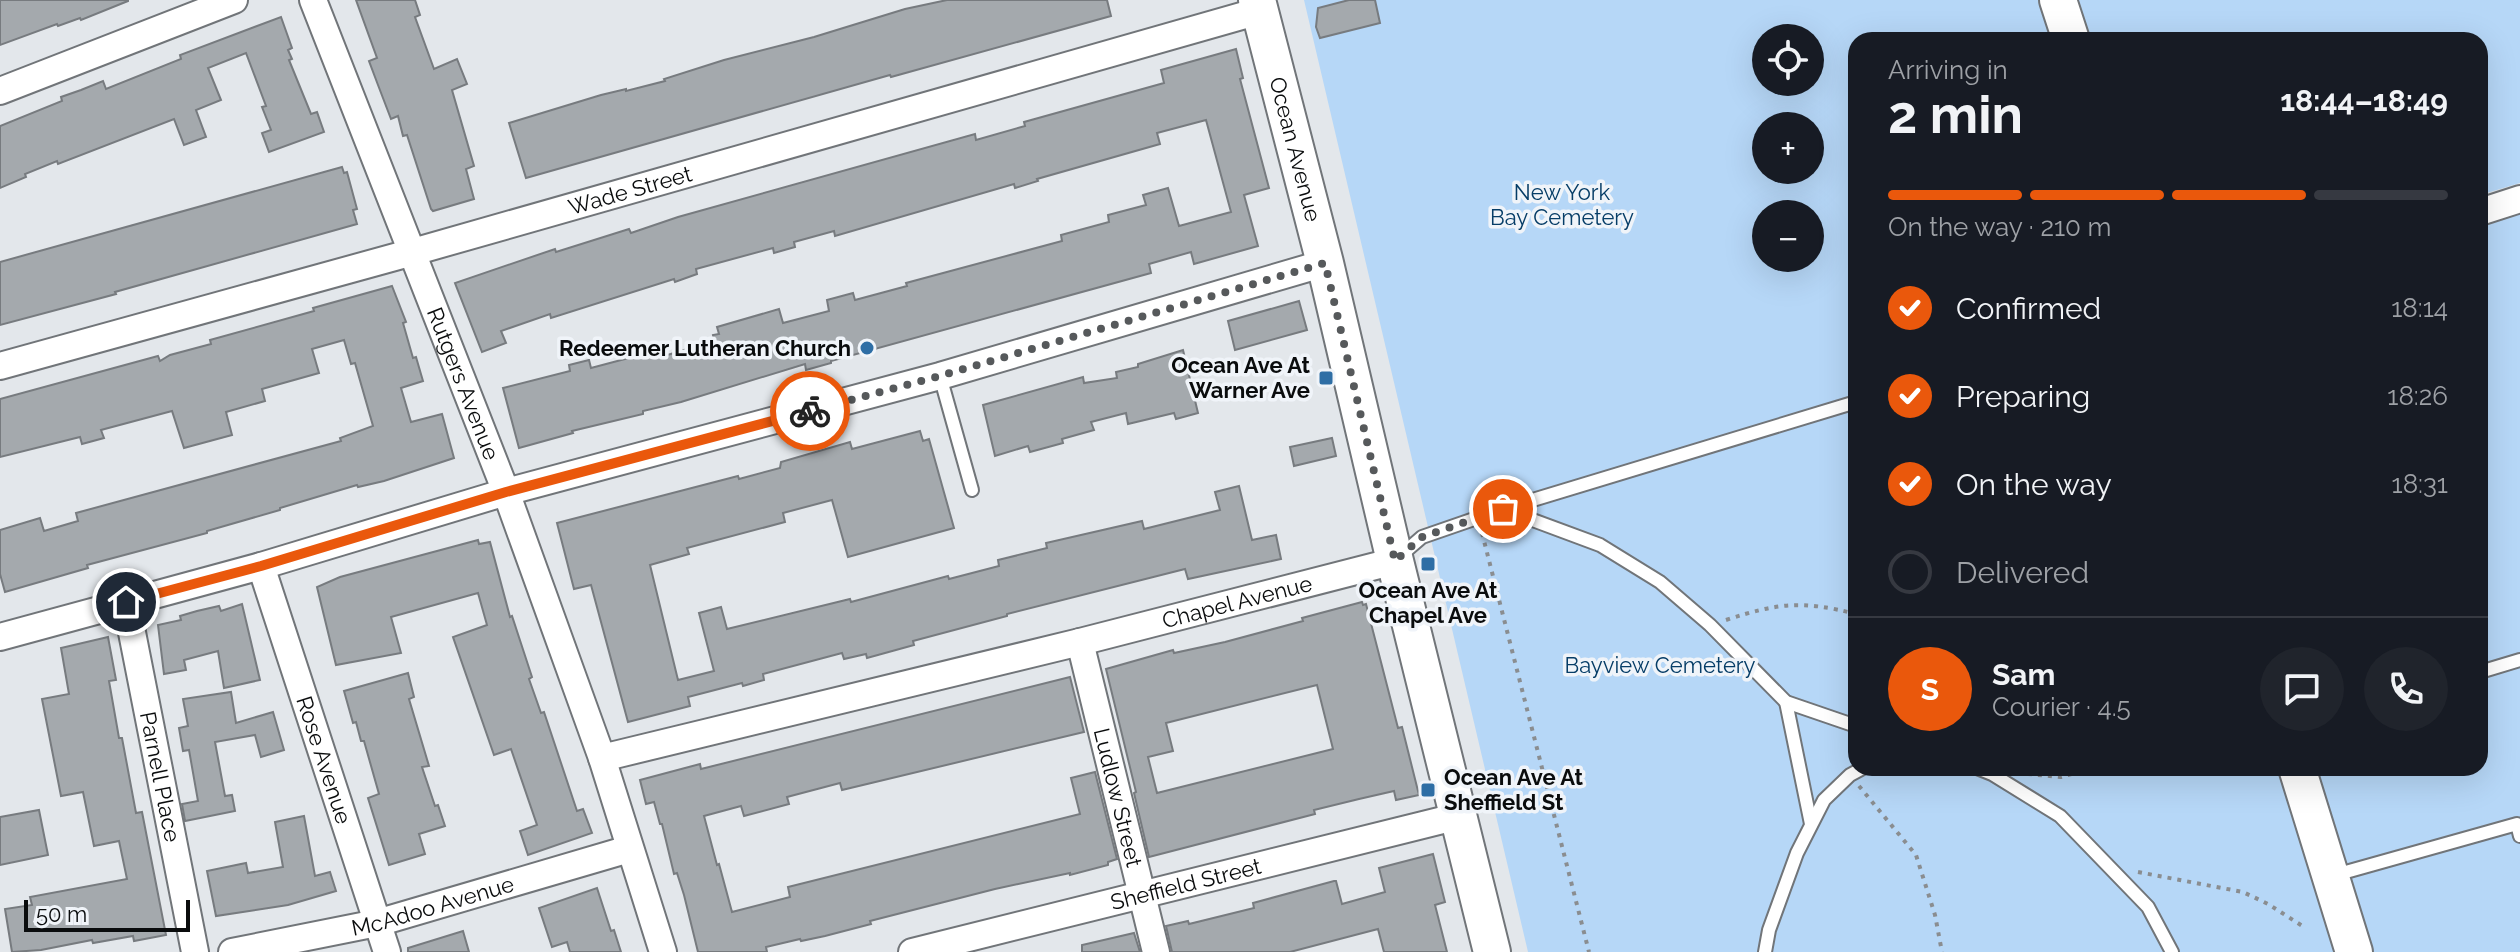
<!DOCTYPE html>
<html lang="en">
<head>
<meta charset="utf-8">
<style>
  :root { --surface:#171b24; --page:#20242c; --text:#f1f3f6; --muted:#9ea1a6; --line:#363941; --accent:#ea580c }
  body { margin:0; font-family:Raleway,sans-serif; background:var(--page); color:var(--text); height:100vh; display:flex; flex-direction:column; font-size:30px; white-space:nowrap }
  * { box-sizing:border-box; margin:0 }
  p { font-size:26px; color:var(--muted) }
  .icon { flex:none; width:44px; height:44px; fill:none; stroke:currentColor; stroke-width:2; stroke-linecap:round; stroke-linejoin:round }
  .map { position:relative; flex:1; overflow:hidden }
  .panel { position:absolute; left:1848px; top:32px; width:640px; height:744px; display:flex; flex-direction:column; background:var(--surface); border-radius:24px; box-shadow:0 8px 32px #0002 }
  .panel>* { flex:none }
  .tools { position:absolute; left:1752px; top:24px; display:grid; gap:16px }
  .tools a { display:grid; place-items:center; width:72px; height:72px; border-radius:50%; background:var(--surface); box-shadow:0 8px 32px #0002; font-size:40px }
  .scale { position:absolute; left:24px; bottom:20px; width:166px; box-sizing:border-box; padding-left:8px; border:4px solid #0a0c0d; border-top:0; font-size:22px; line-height:28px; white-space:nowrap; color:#0a0c0d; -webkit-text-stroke:6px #f0f4f9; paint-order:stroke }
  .pin { position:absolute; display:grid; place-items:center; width:68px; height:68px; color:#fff; margin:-34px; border:4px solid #fff; border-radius:50%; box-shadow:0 2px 8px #0007 }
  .courier { position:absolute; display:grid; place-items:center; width:80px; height:80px; margin:-40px; border:6px solid #ea580c; border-radius:50%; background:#fff; color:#222; box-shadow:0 2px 10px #0007 }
  .head em { font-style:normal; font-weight:700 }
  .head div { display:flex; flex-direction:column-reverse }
  .head { display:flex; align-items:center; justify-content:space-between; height:136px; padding:0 40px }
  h1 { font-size:52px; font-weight:700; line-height:60px }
  .bar { display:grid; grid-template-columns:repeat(4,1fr); gap:12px 8px; align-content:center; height:96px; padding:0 40px }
  .bar i { height:10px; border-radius:6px; background:var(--line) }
  .bar .active { background:var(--accent) }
  .bar p { grid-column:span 4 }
  .line { display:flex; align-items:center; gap:20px; padding:0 40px; border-top:2px solid var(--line) }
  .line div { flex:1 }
  .round { display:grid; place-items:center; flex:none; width:84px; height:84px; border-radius:42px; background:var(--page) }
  ol { padding:0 40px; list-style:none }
  li { display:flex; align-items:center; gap:24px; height:88px }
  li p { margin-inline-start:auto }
  li .icon { padding:8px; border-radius:50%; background:var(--accent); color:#fff; stroke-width:4 }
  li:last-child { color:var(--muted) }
  li i { width:44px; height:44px; border:4px solid var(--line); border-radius:50% }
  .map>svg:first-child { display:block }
  .green { fill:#b6d7f7; fill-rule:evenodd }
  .building { fill:#a4a9ad; stroke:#777b7f; stroke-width:2; fill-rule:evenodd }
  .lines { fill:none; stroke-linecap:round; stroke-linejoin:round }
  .lane-casing { stroke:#717579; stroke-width:16 }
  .street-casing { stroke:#717579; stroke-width:30 }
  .secondary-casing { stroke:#717579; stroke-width:40 }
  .path { stroke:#8a8d90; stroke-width:4; stroke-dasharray:4 6; stroke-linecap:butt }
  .lane { stroke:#fff; stroke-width:12 }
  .street { stroke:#fff; stroke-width:26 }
  .secondary { stroke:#fff; stroke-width:36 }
  .done { stroke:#56595b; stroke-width:8; stroke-dasharray:0 14.4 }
  .route { stroke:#ea580c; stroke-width:10 }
  .poi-dot { fill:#2e6ea5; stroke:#f0f4f9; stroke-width:3 }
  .labels { text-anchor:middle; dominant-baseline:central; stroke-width:7; stroke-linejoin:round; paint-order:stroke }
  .street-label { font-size:22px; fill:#0a0c0d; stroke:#f0f4f9 }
  .park-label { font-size:22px; fill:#063d67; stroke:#f0f4f9 }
  .poi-label { font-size:22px; font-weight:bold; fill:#0a0c0d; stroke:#f0f4f9; text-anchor:end }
</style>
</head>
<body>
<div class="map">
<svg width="2520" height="952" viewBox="0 0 2520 952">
  <rect width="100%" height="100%" fill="#e3e7eb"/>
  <!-- green -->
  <path class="green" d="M1304 0H2520V183L2480 195V40H1856V394L1548 495 1856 404V768H2480V218L2520 206V952H1528ZM1766 38H1810V82H1766ZM1766 126H1810V170H1766ZM1766 214H1810V258H1766Z"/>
  <!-- building -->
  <g class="building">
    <polygon points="0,0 128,0 128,1 81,20 80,18 58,26 57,24 0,45"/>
    <polygon points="356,0 415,0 420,15 415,17 434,69 457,59 467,84 452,90 474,166 466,169 474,199 433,211 431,209 407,135 403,136 398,116 391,119 378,85 369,61 377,58"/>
    <polygon points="947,0 1107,0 1111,16 891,77 890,75 526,178 509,123 601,95 626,89 626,91 665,81 664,79 724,60 814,37 905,9"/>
    <polygon points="1349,0 1375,0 1380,23 1320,38 1316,27 1318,8"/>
    <polygon points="281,17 292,48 288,50 292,59 289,60 311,114 317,112 324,132 269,152 262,133 271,130 262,107 266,106 246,53 208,68 221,100 196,110 206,137 184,145 174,119 58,164 57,161 25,174 26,177 0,188 0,126 62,101 61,97 81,90 103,81 106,89 181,59 180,55"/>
    <polygon points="1236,49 1243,78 1240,79 1269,188 1244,195 1258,246 1194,264 1191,252 1149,264 1151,273 831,361 831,363 806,370 805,364 681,402 643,411 643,414 572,431 573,433 519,448 503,388 570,371 569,365 589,360 591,368 640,355 639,350 660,344 664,356 714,341 713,335 719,334 717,327 779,309 783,323 829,311 827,300 853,293 855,300 907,286 906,283 1062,241 1061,235 1109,222 1108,215 1146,205 1143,195 1168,188 1179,226 1231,212 1206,120 1157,133 1160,144 1037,179 1038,181 1015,188 1014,184 835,236 834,231 794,242 795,247 774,253 773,248 696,269 697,274 675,282 674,279 551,318 550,314 501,331 506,343 482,352 455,283 555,249 556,252 629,229 631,233 678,217 975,134 976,140 1025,126 1024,122 1164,83 1161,70"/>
    <polygon points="342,167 344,173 347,172 357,209 353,210 357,224 115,292 116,294 0,325 0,262"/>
    <polygon points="392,286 406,322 403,323 413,358 416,357 423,381 401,388 411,422 442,414 454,458 384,481 358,487 357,485 280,508 280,510 207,531 207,533 87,565 88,568 5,592 0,574 0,530 40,518 44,531 78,521 76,513 341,441 340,438 373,426 355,363 351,364 344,340 312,349 319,373 262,389 265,401 226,412 232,435 184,448 172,411 101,430 104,438 82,444 80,437 0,457 0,399 158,356 160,361 170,355 211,344 210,340 314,311 313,308"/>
    <polygon points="1299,301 1307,330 1235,350 1228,321"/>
    <polygon points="1183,350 1198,413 1176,419 1174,413 1128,424 1126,413 1091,422 1094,430 1062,439 1063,443 1030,452 1028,446 995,456 983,405 1083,377 1084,383 1117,378 1116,372 1138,367 1138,364"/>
    <polygon points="920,431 923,441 929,439 954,528 848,557 832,500 783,513 785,522 687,548 689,554 650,565 678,680 714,671 699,613 721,607 727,629 850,599 851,602 948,576 949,579 999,566 998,560 1047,548 1046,543 1142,521 1144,529 1220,510 1215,492 1239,486 1252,540 1276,535 1281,559 1188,579 1185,569 1007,614 1007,616 913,641 914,645 867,658 866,654 844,659 842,653 763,674 764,680 743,686 742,683 688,697 690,706 628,722 591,585 574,589 557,523 738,476 739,479 780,468 781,462 850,442 852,449"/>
    <polygon points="1332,438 1336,456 1294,466 1290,447"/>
    <polygon points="478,540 479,544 490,542 510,617 512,616 532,677 529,679 541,713 544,712 577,811 583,809 592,833 528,855 520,831 537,825 511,749 494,755 453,637 487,625 478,593 391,617 401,653 336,665 317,587 340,577"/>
    <path d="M1362 602 1363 605 1366 604 1398 728 1402 727 1419 795 1396 800 1394 791 1359 799 1314 810 1315 814 1149 857 1134 793 1136 792 1106 669 1173 650 1174 653 1225 642 1303 621 1302 618ZM1317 685 1333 749 1157 793 1148 757 1173 751 1166 723Z"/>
    <polygon points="242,604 260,680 224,688 218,651 184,660 186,670 164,674 158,625 181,620 180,616 197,611 219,606 221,611"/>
    <polygon points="108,637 116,680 109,681 119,738 122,738 136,813 142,812 166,935 134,941 133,936 93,943 92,940 41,950 12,952 5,909 32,905 30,897 127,879 119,841 94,846 83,792 61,796 42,699 69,694 61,648"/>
    <polygon points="408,673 414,697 409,699 429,766 422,767 435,806 438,805 445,826 419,834 425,854 389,865 368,798 379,794 364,741 361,741 356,722 353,723 344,691"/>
    <polygon points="1070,677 1084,732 842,790 840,783 787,797 789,804 744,816 741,806 704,816 717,865 719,864 732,912 790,897 788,887 1080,814 1071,778 1095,772 1117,859 1108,862 1108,865 1070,875 1070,873 995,889 870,921 871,924 825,936 801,941 800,939 766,947 767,952 698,952 684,895 677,873 674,874 662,824 660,824 654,802 646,804 640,780 700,764 701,769"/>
    <polygon points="231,692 236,723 273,712 284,750 261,757 255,735 215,742 225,796 232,795 235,811 185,821 182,804 198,801 189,750 183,751 179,728 188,726 183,699"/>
    <polygon points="39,810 48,855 0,865 0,817"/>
    <polygon points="304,816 315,876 330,872 336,891 288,905 216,916 207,871 246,863 248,873 283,867 275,822"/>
    <polygon points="1433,854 1445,902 1435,905 1447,952 1384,952 1378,929 1290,952 1172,952 1166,926 1188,921 1189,924 1254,908 1253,903 1334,881 1336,881 1342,904 1385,892 1379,868"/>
    <polygon points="597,888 611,931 614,930 621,952 570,952 567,942 552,947 539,908"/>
    <polygon points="463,931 469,952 408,952 408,948"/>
    <polygon points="1134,933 1140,952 1082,952 1082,945"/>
  </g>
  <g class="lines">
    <defs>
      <g id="lane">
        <polyline points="940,376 972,490"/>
        <polyline points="1503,509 1600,545 1660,582 1710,625 1786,702 1856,726"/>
        <polyline points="1400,556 1422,537 1503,509 1856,402"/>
        <polyline points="2480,672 2520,660"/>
        <polyline points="1786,702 1811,824"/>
        <polyline points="1977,768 1992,774 2060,816 2148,907 2172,952"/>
        <polyline points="2335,875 2517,824 2520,836"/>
        <polyline points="1765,952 1769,930 1797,853 1824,800 1850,775 1863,768"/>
      </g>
      <g id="street">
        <path id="s1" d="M313 0 506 492 602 758 663 952"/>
        <polyline points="0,91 234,0"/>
        <polyline points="2480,212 2520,199"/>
        <path id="s2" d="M0 366 413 252 1259 11"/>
        <path id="s3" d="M261 566 387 952"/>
        <path id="s4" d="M126 602 195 952"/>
        <polyline points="0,637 261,566 506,492 940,376 1325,263"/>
        <path id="s5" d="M1080 642 1156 952"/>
        <path id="s6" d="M602 758 1080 642 1395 561"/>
        <path id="s7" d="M232 952 377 923 629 849"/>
        <path id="s8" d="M912 952 1459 816"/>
      </g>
      <g id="secondary">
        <path id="s9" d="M1257 0 1325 263 1395 561 1492 952"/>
        <polyline points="2058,0 2071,40"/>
        <polyline points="2297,768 2354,952"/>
      </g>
    </defs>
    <!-- lane casing -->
    <use href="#lane" class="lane-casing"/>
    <!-- street casing -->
    <use href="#street" class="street-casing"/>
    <!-- secondary casing -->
    <use href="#secondary" class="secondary-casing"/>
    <!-- path -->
    <g class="path">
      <polyline points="1482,533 1589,952"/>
      <path d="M1726 620C1778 603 1802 600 1856 614"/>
      <polyline points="2028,774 2061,777 2092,768"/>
      <polyline points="1859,786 1916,855 1935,915 1942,952"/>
      <polyline points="2138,872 2243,892 2268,904 2304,927"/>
    </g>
    <!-- lane -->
    <use href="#lane" class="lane"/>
    <!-- street -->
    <use href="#street" class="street"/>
    <!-- secondary -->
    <use href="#secondary" class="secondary"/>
  </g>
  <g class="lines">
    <!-- done -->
    <polyline class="done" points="810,411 940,376 1325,263 1395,561 1422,537 1503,509"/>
    <!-- route -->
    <polyline class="route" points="126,602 261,566 506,492 810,411"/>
  </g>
  <!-- markers -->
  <g class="poi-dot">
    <circle cx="867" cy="348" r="8"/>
    <rect x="1318" y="370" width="16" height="16" rx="4"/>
    <rect x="1420" y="556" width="16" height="16" rx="4"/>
    <rect x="1420" y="782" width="16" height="16" rx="4"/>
  </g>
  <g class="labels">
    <!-- street labels -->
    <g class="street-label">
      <text stroke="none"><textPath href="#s9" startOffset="154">Ocean Avenue</textPath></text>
      <text stroke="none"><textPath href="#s2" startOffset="654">Wade Street</textPath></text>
      <text stroke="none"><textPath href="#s1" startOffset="412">Rutgers Avenue</textPath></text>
      <text stroke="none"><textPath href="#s6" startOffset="654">Chapel Avenue</textPath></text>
      <text stroke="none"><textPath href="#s3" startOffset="204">Rose Avenue</textPath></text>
      <text stroke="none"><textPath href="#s4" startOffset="178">Parnell Place</textPath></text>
      <text stroke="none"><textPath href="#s5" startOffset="160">Ludlow Street</textPath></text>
      <text stroke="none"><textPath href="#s8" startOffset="282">Sheffield Street</textPath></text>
      <text stroke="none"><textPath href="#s7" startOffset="206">McAdoo Avenue</textPath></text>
    </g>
    <!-- park labels -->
    <g class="park-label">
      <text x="1562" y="192">New York<tspan x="1562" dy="25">Bay Cemetery</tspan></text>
      <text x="1660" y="665">Bayview Cemetery</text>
    </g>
    <!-- poi labels -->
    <g class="poi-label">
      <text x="851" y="348">Redeemer Lutheran Church</text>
      <text x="1310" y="365">Ocean Ave At<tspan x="1310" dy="25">Warner Ave</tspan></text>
      <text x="1428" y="590" text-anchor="middle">Ocean Ave At<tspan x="1428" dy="25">Chapel Ave</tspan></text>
      <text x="1444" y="777" text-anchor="start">Ocean Ave At<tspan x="1444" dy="25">Sheffield St</tspan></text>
    </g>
  </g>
</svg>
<div class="tools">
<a><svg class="icon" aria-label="locate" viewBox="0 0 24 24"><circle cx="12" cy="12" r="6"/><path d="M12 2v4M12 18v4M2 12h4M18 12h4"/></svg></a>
<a>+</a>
<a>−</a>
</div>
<div class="scale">50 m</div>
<div class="pin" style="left:1503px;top:509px;background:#ea580c"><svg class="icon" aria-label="bag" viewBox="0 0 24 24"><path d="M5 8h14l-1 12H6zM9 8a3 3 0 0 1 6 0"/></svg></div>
<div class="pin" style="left:126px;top:602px;background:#1f2937"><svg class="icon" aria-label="home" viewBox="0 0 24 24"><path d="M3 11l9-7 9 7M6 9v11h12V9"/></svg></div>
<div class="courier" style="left:810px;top:411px"><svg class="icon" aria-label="bike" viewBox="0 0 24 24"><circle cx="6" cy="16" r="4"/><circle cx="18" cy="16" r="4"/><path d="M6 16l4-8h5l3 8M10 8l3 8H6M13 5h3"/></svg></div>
<section class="panel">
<div class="head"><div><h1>2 min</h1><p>Arriving in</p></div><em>18:44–18:49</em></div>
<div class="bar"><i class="active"></i><i class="active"></i><i class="active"></i><i></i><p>On the way · 210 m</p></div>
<ol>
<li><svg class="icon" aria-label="check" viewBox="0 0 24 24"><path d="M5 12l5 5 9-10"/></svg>Confirmed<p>18:14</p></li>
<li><svg class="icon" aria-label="check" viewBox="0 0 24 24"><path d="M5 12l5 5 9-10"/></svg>Preparing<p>18:26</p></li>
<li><svg class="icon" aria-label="check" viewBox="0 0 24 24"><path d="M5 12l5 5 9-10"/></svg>On the way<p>18:31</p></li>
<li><i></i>Delivered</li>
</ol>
<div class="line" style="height:144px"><b class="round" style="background:var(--accent);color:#fff">S</b><div><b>Sam</b><p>Courier · 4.5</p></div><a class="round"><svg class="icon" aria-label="chat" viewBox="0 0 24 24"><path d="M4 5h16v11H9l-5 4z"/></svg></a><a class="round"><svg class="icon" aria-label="phone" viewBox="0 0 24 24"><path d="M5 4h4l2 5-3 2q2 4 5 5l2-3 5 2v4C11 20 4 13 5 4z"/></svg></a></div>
</section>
</div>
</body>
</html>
